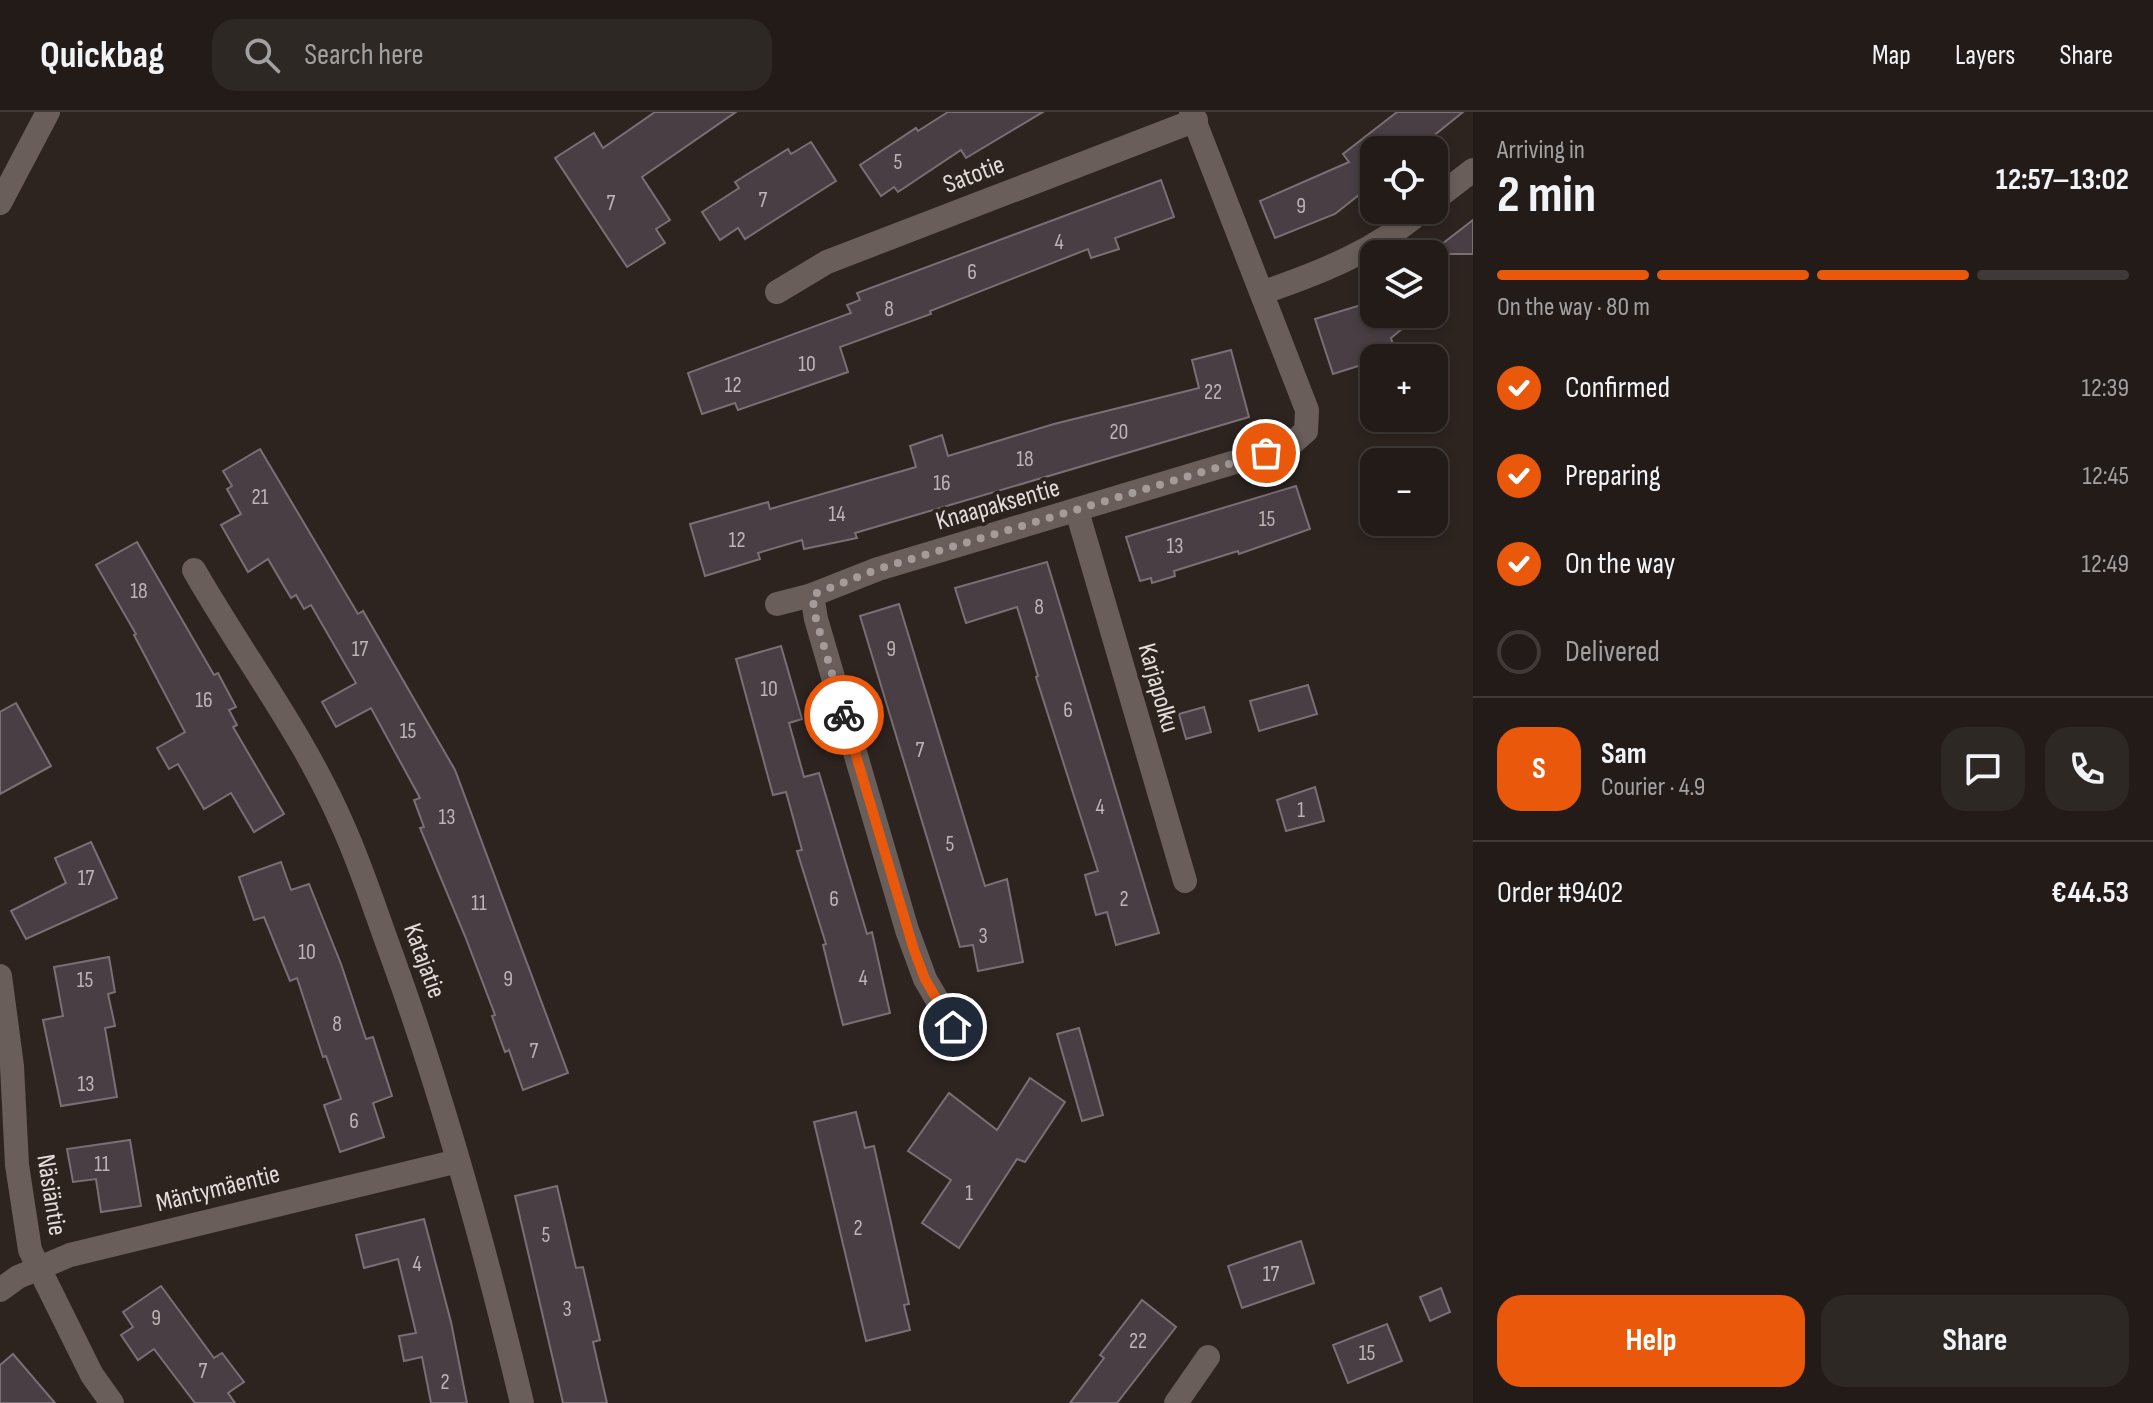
<!DOCTYPE html>
<html lang="en">
<head>
<meta charset="utf-8">
<style>
  :root { --surface:#221b18; --page:#2e2825; --text:#f1f3f6; --muted:#a2a1a2; --line:#3f3937; --accent:#ea580c }
  body { margin:0; font-family:"Sofia Sans Condensed",sans-serif; background:var(--page); color:var(--text); height:100vh; display:flex; flex-direction:column; font-size:30px; white-space:nowrap }
  * { box-sizing:border-box; margin:0 }
  p { font-size:26px; color:var(--muted) }
  .icon { flex:none; width:44px; height:44px; fill:none; stroke:currentColor; stroke-width:2; stroke-linecap:round; stroke-linejoin:round }
  .map { position:relative; flex:1; overflow:hidden }
  .sheet { display:flex; flex-direction:column; background:var(--surface); width:680px }
  .sheet>* { flex:none }
  .fabs { position:absolute; left:1360px; top:24px; display:grid; gap:16px }
  .fabs a { display:grid; place-items:center; width:88px; height:88px; border-radius:16px; background:var(--surface); box-shadow:0 4px 12px #0003,0 0 0 2px var(--line); font-size:40px }
  .pin { position:absolute; display:grid; place-items:center; width:68px; height:68px; color:#fff; margin:-34px; border:4px solid #fff; border-radius:50%; box-shadow:0 2px 8px #0007 }
  .courier { position:absolute; display:grid; place-items:center; width:80px; height:80px; margin:-40px; border:6px solid #ea580c; border-radius:50%; background:#fff; color:#222; box-shadow:0 2px 10px #0007 }
  .summary em { font-style:normal; font-weight:700 }
  .summary div { display:flex; flex-direction:column-reverse }
  .summary { display:flex; align-items:center; justify-content:space-between; height:136px; padding:0 24px }
  h1 { font-size:52px; font-weight:700; line-height:60px }
  .bar { display:grid; grid-template-columns:repeat(4,1fr); gap:12px 8px; align-content:center; height:96px; padding:0 24px }
  .bar i { height:10px; border-radius:6px; background:var(--line) }
  .bar .selected { background:var(--accent) }
  .bar p { grid-column:span 4 }
  .line { display:flex; align-items:center; gap:20px; padding:0 24px; border-top:2px solid var(--line) }
  .line div { flex:1 }
  .round { display:grid; place-items:center; flex:none; width:84px; height:84px; border-radius:24px; background:var(--page) }
  ol { padding:0 24px; list-style:none }
  li { display:flex; align-items:center; gap:24px; height:88px }
  li p { margin-inline-start:auto }
  li .icon { padding:8px; border-radius:50%; background:var(--accent); color:#fff; stroke-width:4 }
  li:last-child { color:var(--muted) }
  li i { width:44px; height:44px; border:4px solid var(--line); border-radius:50% }
  .action { display:flex; gap:16px; margin-top:auto; padding:16px 24px }
  .action a { flex:1; height:92px; border-radius:24px; background:var(--accent); color:#fff; font-size:32px; font-weight:700; line-height:92px; text-align:center }
  .action a+a { background:var(--page); color:var(--text) }
  header { display:flex; align-items:center; gap:48px; box-sizing:border-box; height:112px; padding:0 40px; background:var(--surface); border-bottom:2px solid var(--line) }
  header strong { font-size:38px }
  nav { display:flex; gap:44px; margin-inline-start:auto; font-size:28px }
  .search { width:560px; height:72px; background:var(--page); display:flex; align-items:center; gap:20px; box-sizing:border-box; padding:0 28px; border-radius:24px; color:var(--muted); font-size:30px }
  main { display:flex; flex:1; min-height:0 }
  .map>svg:first-child { display:block }
  .building { fill:#483e44; stroke:#796f75; stroke-width:2 }
  .lines { fill:none; stroke-linecap:round; stroke-linejoin:round }
  .street { stroke:#695e5a; stroke-width:24 }
  .secondary { stroke:#695e5a; stroke-width:24 }
  .done { stroke:#a49c9a; stroke-width:8; stroke-dasharray:0 14.4 }
  .route { stroke:#ea580c; stroke-width:10 }
  .labels { text-anchor:middle; dominant-baseline:central; stroke-width:8; stroke-linejoin:round; paint-order:stroke }
  .number-label { font-size:22px; fill:#bdb5b5 }
  .street-label { font-size:26px; fill:#e4dddb; stroke:#2d2420 }
</style>
</head>
<body>
<header>
<strong>Quickbag</strong>
<div class="search"><svg class="icon" aria-label="search" viewBox="0 0 24 24"><circle cx="10" cy="10" r="6"/><path d="M15 15l6 6"/></svg>Search here</div>
<nav><a>Map</a><a>Layers</a><a>Share</a></nav>
</header>
<main>
<div class="map">
<svg width="1473" height="1291" viewBox="0 0 1473 1291">
  <rect width="100%" height="100%" fill="#2d2420"/>
  <!-- building -->
  <g class="building">
    <polygon points="655,0 736,0 642,65 670,108 656,117 665,131 627,155 555,46 594,21 603,36"/>
    <polygon points="948,0 1043,0 966,46 961,38 898,80 894,75 881,84 860,53 916,16 918,19"/>
    <polygon points="1397,0 1463,0 1416,38 1374,38 1374,81 1369,75 1335,102 1275,126 1260,89 1349,50 1343,42"/>
    <polygon points="811,30 836,69 745,127 738,116 720,128 702,100 739,76 735,70 788,37 791,42"/>
    <polygon points="1161,68 1174,105 1115,126 1119,137 1091,146 1088,137 930,199 931,202 840,235 848,260 738,298 735,291 702,302 688,261 851,201 847,193 860,188 857,181"/>
    <polygon points="1473,108 1473,142 1429,142"/>
    <polygon points="1374,189 1374,202 1420,202 1391,226 1397,246 1374,246 1374,249 1333,262 1315,207"/>
    <polygon points="1231,238 1249,305 855,421 857,426 804,437 802,428 758,441 760,447 705,464 690,412 768,390 770,397 916,355 910,334 942,323 948,344 1054,312 1199,276 1192,248"/>
    <polygon points="260,337 358,502 363,499 455,658 568,961 523,978 509,938 505,940 492,904 495,903 465,824 420,716 424,715 414,688 420,686 371,596 336,615 322,590 356,571 311,493 304,497 296,483 291,486 268,447 248,460 221,413 241,402 227,377 232,374 223,359"/>
    <polygon points="1296,374 1310,417 1239,442 1238,439 1174,459 1175,464 1152,471 1151,466 1140,469 1126,425"/>
    <polygon points="137,430 214,563 218,561 236,595 229,598 237,613 233,615 284,702 254,720 231,681 204,697 178,652 169,657 157,636 185,620 134,523 136,522 96,453"/>
    <polygon points="1047,450 1159,821 1116,833 1107,800 1096,803 1085,763 1098,759 1036,565 1038,564 1017,495 966,511 955,476"/>
    <polygon points="899,492 985,774 1007,767 1023,850 978,859 973,833 960,835 860,504"/>
    <polygon points="781,534 802,607 789,611 804,665 819,661 867,822 872,820 890,901 843,913 823,833 826,832 797,739 802,738 786,680 773,683 736,547"/>
    <polygon points="1308,573 1317,602 1259,619 1250,589"/>
    <polygon points="16,591 51,654 0,682 0,600"/>
    <polygon points="1204,595 1211,620 1186,627 1179,602"/>
    <polygon points="1315,675 1324,709 1286,719 1277,688"/>
    <polygon points="91,730 117,786 26,827 11,799 66,771 55,746"/>
    <polygon points="281,750 291,778 309,772 341,852 366,927 373,925 392,984 373,991 384,1025 340,1040 324,993 341,987 326,944 323,945 297,866 290,869 264,805 254,808 239,765"/>
    <polygon points="109,845 115,880 108,882 115,914 105,916 117,985 61,994 43,908 63,904 54,855"/>
    <polygon points="1079,916 1103,1003 1082,1009 1057,922"/>
    <polygon points="1030,966 1065,990 1025,1050 1017,1047 959,1136 922,1111 951,1068 908,1039 949,981 997,1018"/>
    <polygon points="856,1000 865,1036 874,1034 909,1192 904,1193 910,1218 866,1229 814,1010"/>
    <polygon points="130,1028 141,1094 101,1100 96,1067 73,1070 67,1037"/>
    <polygon points="557,1074 576,1156 583,1155 600,1228 593,1230 607,1291 563,1291 534,1166 515,1084"/>
    <polygon points="424,1107 451,1210 467,1291 431,1291 422,1245 404,1249 399,1224 416,1221 398,1147 364,1156 356,1123"/>
    <polygon points="1301,1129 1314,1171 1242,1196 1228,1154"/>
    <polygon points="161,1174 214,1246 222,1241 244,1270 228,1281 235,1291 195,1291 154,1237 138,1248 121,1223 133,1215 123,1200"/>
    <polygon points="1441,1176 1450,1200 1430,1209 1420,1185"/>
    <polygon points="1142,1188 1176,1215 1117,1291 1070,1291 1104,1246 1100,1243"/>
    <polygon points="1387,1212 1402,1249 1348,1271 1333,1233"/>
    <polygon points="13,1242 55,1291 0,1291 0,1253"/>
  </g>
  <g class="lines">
    <!-- street -->
    <g class="street">
      <polyline points="1434,88 1473,58"/>
      <polyline points="777,180 827,150 1196,8"/>
      <path d="M1264 180C1322 160 1375 139 1423 98"/>
      <polyline points="1077,399 1185,769"/>
      <path d="M194 458C243 544 304 623 343 714 362 756 376 801 392 844 445 990 486 1140 522 1291"/>
      <polyline points="777,492 812,483"/>
      <polyline points="0,864 12,954 17,1053 30,1138 92,1263 112,1291"/>
      <polyline points="953,915 925,867 907,818 816,507 812,483 878,457 1289,334 1306,319 1307,298 1191,0"/>
      <polyline points="0,1178 18,1165 70,1143 458,1049"/>
      <polyline points="1176,1291 1208,1245"/>
    </g>
    <!-- secondary -->
    <polyline class="secondary" points="0,91 48,0"/>
  </g>
  <g class="lines">
    <!-- done -->
    <polyline class="done" points="844,603 816,507 812,483 878,457 1266,341"/>
    <!-- route -->
    <polyline class="route" points="844,603 914,838 925,867 953,915"/>
  </g>
  <g class="labels">
    <!-- number labels -->
    <g class="number-label">
      <text x="898" y="50">5</text>
      <text x="763" y="88">7</text>
      <text x="611" y="91">7</text>
      <text x="1301" y="94">9</text>
      <text x="1059" y="130">4</text>
      <text x="972" y="160">6</text>
      <text x="889" y="197">8</text>
      <text x="807" y="252">10</text>
      <text x="733" y="273">12</text>
      <text x="1213" y="280">22</text>
      <text x="1119" y="320">20</text>
      <text x="1025" y="347">18</text>
      <text x="942" y="371">16</text>
      <text x="260" y="385">21</text>
      <text x="837" y="402">14</text>
      <text x="1267" y="407">15</text>
      <text x="737" y="428">12</text>
      <text x="1175" y="434">13</text>
      <text x="139" y="479">18</text>
      <text x="1039" y="495">8</text>
      <text x="360" y="537">17</text>
      <text x="891" y="537">9</text>
      <text x="769" y="577">10</text>
      <text x="204" y="588">16</text>
      <text x="1068" y="598">6</text>
      <text x="408" y="619">15</text>
      <text x="920" y="638">7</text>
      <text x="1100" y="695">4</text>
      <text x="1301" y="698">1</text>
      <text x="447" y="705">13</text>
      <text x="950" y="732">5</text>
      <text x="86" y="766">17</text>
      <text x="834" y="787">6</text>
      <text x="1124" y="787">2</text>
      <text x="479" y="791">11</text>
      <text x="983" y="824">3</text>
      <text x="307" y="840">10</text>
      <text x="863" y="866">4</text>
      <text x="508" y="867">9</text>
      <text x="85" y="868">15</text>
      <text x="337" y="912">8</text>
      <text x="534" y="939">7</text>
      <text x="86" y="972">13</text>
      <text x="354" y="1009">6</text>
      <text x="102" y="1052">11</text>
      <text x="969" y="1081">1</text>
      <text x="858" y="1116">2</text>
      <text x="546" y="1123">5</text>
      <text x="417" y="1152">4</text>
      <text x="1271" y="1162">17</text>
      <text x="567" y="1197">3</text>
      <text x="156" y="1206">9</text>
      <text x="1138" y="1229">22</text>
      <text x="1367" y="1241">15</text>
      <text x="203" y="1259">7</text>
      <text x="445" y="1270">2</text>
    </g>
    <!-- street labels -->
    <g class="street-label">
      <text transform="translate(974 63) rotate(-21)">Satotie</text>
      <text transform="translate(998 393) rotate(-16)">Knaapaksentie</text>
      <text transform="translate(1158 576) rotate(74)">Karjapolku</text>
      <text transform="translate(424 849) rotate(70)">Katajatie</text>
      <text transform="translate(218 1077) rotate(-14)">Mäntymäentie</text>
      <text transform="translate(51 1083) rotate(81)">Näsiäntie</text>
    </g>
  </g>
</svg>
<div class="fabs">
<a><svg class="icon" aria-label="locate" viewBox="0 0 24 24"><circle cx="12" cy="12" r="6"/><path d="M12 2v4M12 18v4M2 12h4M18 12h4"/></svg></a>
<a><svg class="icon" aria-label="layers" viewBox="0 0 24 24"><path d="M12 4l9 5-9 5-9-5zM3 14l9 5 9-5"/></svg></a>
<a>+</a>
<a>−</a>
</div>
<div class="pin" style="left:1266px;top:341px;background:#ea580c"><svg class="icon" aria-label="bag" viewBox="0 0 24 24"><path d="M5 8h14l-1 12H6zM9 8a3 3 0 0 1 6 0"/></svg></div>
<div class="pin" style="left:953px;top:915px;background:#1f2937"><svg class="icon" aria-label="home" viewBox="0 0 24 24"><path d="M3 11l9-7 9 7M6 9v11h12V9"/></svg></div>
<div class="courier" style="left:844px;top:603px"><svg class="icon" aria-label="bike" viewBox="0 0 24 24"><circle cx="6" cy="16" r="4"/><circle cx="18" cy="16" r="4"/><path d="M6 16l4-8h5l3 8M10 8l3 8H6M13 5h3"/></svg></div>
</div>
<section class="sheet">
<div class="summary"><div><h1>2 min</h1><p>Arriving in</p></div><em>12:57–13:02</em></div>
<div class="bar"><i class="selected"></i><i class="selected"></i><i class="selected"></i><i></i><p>On the way · 80 m</p></div>
<ol>
<li><svg class="icon" aria-label="check" viewBox="0 0 24 24"><path d="M5 12l5 5 9-10"/></svg>Confirmed<p>12:39</p></li>
<li><svg class="icon" aria-label="check" viewBox="0 0 24 24"><path d="M5 12l5 5 9-10"/></svg>Preparing<p>12:45</p></li>
<li><svg class="icon" aria-label="check" viewBox="0 0 24 24"><path d="M5 12l5 5 9-10"/></svg>On the way<p>12:49</p></li>
<li><i></i>Delivered</li>
</ol>
<div class="line" style="height:144px"><b class="round" style="background:var(--accent);color:#fff">S</b><div><b>Sam</b><p>Courier · 4.9</p></div><a class="round"><svg class="icon" aria-label="chat" viewBox="0 0 24 24"><path d="M4 5h16v11H9l-5 4z"/></svg></a><a class="round"><svg class="icon" aria-label="phone" viewBox="0 0 24 24"><path d="M5 4h4l2 5-3 2q2 4 5 5l2-3 5 2v4C11 20 4 13 5 4z"/></svg></a></div>
<div class="line" style="height:104px"><div>Order #9402</div><b>€44.53</b></div>
<div class="action"><a>Help</a><a>Share</a></div>
</section>
</main>
</body>
</html>
